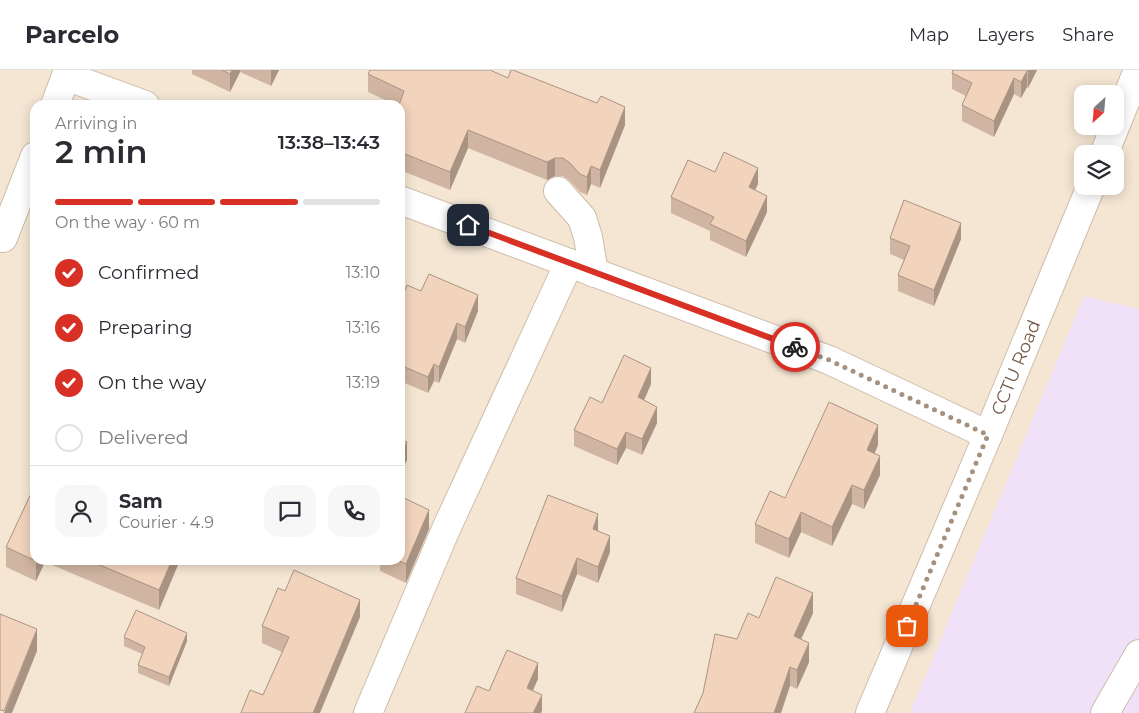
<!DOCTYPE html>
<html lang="en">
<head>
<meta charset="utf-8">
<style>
  :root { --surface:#fff; --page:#f7f7f7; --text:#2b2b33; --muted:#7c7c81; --line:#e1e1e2; --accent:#d93025 }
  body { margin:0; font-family:Montserrat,sans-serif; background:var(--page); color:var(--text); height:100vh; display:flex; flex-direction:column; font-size:19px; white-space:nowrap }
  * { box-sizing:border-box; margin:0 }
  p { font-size:16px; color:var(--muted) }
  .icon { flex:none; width:28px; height:28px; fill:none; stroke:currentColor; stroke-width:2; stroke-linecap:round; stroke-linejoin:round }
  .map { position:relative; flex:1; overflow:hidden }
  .side { position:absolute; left:30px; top:30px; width:375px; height:465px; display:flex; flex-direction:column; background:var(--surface); border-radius:15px; box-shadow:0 2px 12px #0003 }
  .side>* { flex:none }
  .needle { width:32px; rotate:206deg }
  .tools { position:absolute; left:1074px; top:15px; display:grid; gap:10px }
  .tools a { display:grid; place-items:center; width:50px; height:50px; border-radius:10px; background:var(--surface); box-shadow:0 2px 12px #0003; font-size:25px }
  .pin { position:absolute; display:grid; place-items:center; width:42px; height:42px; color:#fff; margin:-21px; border-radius:10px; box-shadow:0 2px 8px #0006 }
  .courier { position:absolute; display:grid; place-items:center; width:50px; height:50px; margin:-25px; border:4px solid #d93025; border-radius:50%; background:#fff; color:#222; box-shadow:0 1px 6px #0007 }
  .head em { font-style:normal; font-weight:600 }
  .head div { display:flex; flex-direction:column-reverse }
  .head { display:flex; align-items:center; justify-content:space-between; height:85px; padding:0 25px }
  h1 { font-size:32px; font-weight:600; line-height:38px }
  .bar { display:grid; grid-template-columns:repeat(4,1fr); gap:8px 5px; align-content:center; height:60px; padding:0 25px }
  .bar i { height:6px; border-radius:4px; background:var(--line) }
  .bar .on { background:var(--accent) }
  .bar p { grid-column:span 4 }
  .line { display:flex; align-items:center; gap:12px; padding:0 25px; border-top:1px solid var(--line) }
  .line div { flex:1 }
  .round { display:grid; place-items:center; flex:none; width:52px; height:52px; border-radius:15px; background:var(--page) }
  ol { padding:0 25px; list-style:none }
  li { display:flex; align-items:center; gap:15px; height:55px }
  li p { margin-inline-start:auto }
  li .icon { padding:5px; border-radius:50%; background:var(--accent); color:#fff; stroke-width:4 }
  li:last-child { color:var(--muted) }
  li i { width:28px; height:28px; border:2px solid var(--line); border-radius:50% }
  header { display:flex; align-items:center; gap:30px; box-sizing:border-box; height:70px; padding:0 25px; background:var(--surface); border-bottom:1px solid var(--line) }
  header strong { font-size:24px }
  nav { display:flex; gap:28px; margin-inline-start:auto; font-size:18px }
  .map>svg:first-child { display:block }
  .residential { fill:#f4e6d3; fill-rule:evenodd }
  .education { fill:#f1e1f8 }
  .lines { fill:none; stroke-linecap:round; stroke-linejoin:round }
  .minor-casing { stroke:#cebcab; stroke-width:30 }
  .tertiary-casing { stroke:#cebcab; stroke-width:30 }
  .minor { stroke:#fff; stroke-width:28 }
  .tertiary { stroke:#fff; stroke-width:28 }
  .wall { fill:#d0b5a2 }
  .shaded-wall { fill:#a99484 }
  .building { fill:#f2d3bc; stroke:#a99484 }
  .done { stroke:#a49180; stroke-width:5; stroke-dasharray:0 9 }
  .route { stroke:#d93025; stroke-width:6 }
  .labels { text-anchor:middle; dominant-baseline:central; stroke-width:4; stroke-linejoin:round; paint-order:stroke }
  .street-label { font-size:18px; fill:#755b4a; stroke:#fff8eb }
</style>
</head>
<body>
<header>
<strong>Parcelo</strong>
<nav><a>Map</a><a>Layers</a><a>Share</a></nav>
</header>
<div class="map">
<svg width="1139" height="643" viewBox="0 0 1139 643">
  <rect width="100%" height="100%" fill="#fcf4e4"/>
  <!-- residential -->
  <path class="residential" d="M0 0H1139V643H0ZM1082 24H1115V56H1082ZM35 35H400V490H35ZM1082 84H1115V116H1082Z"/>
  <!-- education -->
  <polygon class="education" points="1084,226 1139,239 1139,643 910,643"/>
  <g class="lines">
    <defs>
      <g id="minor">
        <polyline points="69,0 66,6 145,35"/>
        <polyline points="55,35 66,6"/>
        <polyline points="558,121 582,148 588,167 594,203"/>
        <polyline points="400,130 829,290 988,365"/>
        <polyline points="0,167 3,168 35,86"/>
        <polyline points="368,643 446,459 569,193"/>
        <polyline points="1105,643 1139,584"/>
      </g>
      <g id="tertiary">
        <polyline points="1104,84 1138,0"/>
        <path id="s1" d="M870 643 988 365 1091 116"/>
      </g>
    </defs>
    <!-- minor casing -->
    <use href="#minor" class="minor-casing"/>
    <!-- tertiary casing -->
    <use href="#tertiary" class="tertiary-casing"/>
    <!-- minor -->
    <use href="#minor" class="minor"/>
    <!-- tertiary -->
    <use href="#tertiary" class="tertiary"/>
  </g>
  <!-- wall -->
  <g class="wall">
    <polygon points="192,0 279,0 271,16 240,2 230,22 192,4"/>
    <polygon points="1037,0 1028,18 1027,17 1021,28 1014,24 994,67 962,51 962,35 966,26 952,19 952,3"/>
    <polygon points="368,4 508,8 625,55 600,118 591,114 587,125 580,122 570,111 563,106 555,106 547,110 468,78 450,120 400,100 400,35 396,35 368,22"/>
    <polygon points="715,102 758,114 755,120 767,142 746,187 710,170 710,161 671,143 671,127"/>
    <polygon points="890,168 961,169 934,236 898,221 898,205 904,190 890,184"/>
    <polygon points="421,221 478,241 465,273 457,269 439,313 434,311 428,323 400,311 400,232"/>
    <polygon points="651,314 644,330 657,353 642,385 626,378 617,395 574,376 574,360 602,333"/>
    <polygon points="878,375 875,383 880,405 864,439 852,434 832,476 801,462 789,488 755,473 755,454 785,428"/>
    <polygon points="404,427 429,459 406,513 380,501 380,490 400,490"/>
    <polygon points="598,460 598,461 610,482 598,513 577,504 562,542 516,524 516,508"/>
    <polygon points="6,477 35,490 180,490 159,540 45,492 36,511 6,497"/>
    <polygon points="285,521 360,547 263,625 282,582 262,573 262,556"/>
    <polygon points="813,543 801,569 809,592 797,619 790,616 737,569 759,548"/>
    <polygon points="124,567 187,571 169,616 138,603 138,595 142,584 124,576"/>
  </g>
  <!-- shaded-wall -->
  <g class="shaded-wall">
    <polygon points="232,0 240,0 240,2 230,22 230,4"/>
    <polygon points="271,0 279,0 271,16"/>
    <polygon points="1029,0 1037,0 1028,18 1028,2"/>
    <polygon points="1027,1 1027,17 1021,28 1021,12"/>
    <polygon points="1014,8 1014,24 994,67 994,51"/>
    <polygon points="625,37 625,55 600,118 600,100"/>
    <polygon points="468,60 468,78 450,120 450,102"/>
    <polygon points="555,88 555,106 547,110 547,92"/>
    <polygon points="591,96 591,114 587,125 587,107"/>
    <polygon points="758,98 758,114 749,133 749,117"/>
    <polygon points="767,126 767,142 746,187 746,171"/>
    <polygon points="961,153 961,169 934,236 934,220"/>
    <polygon points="478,225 478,241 465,273 465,257"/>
    <polygon points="457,253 457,269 439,313 439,297"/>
    <polygon points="434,294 434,311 428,323 428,307"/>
    <polygon points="651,298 651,314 638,344 638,327"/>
    <polygon points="657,337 657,353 642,385 642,369"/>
    <polygon points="878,355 878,375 867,399 867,380"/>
    <polygon points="626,362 626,378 617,395 617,379"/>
    <polygon points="407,372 407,390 400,405 400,386"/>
    <polygon points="880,386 880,405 864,439 864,420"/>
    <polygon points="404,415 404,434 400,441 400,423"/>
    <polygon points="852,415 852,434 832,476 832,457"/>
    <polygon points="429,440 429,459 406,513 406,494"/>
    <polygon points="801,442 801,462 789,488 789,469"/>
    <polygon points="598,444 598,460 593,475 593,459"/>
    <polygon points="610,466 610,482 598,513 598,497"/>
    <polygon points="577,488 577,504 562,542 562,526"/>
    <polygon points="36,490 45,490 45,492 36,511"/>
    <polygon points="172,490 180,490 159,540 159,520"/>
    <polygon points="813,523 813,543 794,585 794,566"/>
    <polygon points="360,530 360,547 320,643 313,643"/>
    <polygon points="37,559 37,581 12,643 4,643"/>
    <polygon points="187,563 187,571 169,616 169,607"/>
    <polygon points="809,573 809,592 797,619 797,600"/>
    <polygon points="538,593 538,609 527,634 527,618"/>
    <polygon points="790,597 790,616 781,643 774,643"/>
    <polygon points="542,625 542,641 541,643 533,643"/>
  </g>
  <!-- building -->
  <g class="building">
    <polygon points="222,0 232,0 230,4"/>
    <polygon points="370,0 490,0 508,8 511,0 513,0 597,33 601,26 625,37 600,100 591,96 587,107 580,104 570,93 563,88 555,88 547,92 468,60 450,102 400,82 400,35 399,35 404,21 368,4"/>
    <polygon points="953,0 1029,0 1028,2 1027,1 1021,12 1014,8 994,51 962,35 972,13 952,3"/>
    <polygon points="724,82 758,98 749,117 767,126 746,171 710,154 714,147 671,127 688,90 715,102"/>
    <polygon points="904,130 961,153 934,220 898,205 910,176 890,168"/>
    <polygon points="429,204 478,225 465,257 457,253 439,297 434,294 428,307 400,295 400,232 407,215 421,221"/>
    <polygon points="624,285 651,298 638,327 657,337 642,369 626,362 617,379 574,360 590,327 602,333"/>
    <polygon points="829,332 878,355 867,380 880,386 864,420 852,415 832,457 801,442 789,469 755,454 770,421 785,428"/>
    <polygon points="400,369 407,372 400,386"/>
    <polygon points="400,413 404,415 400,423"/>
    <polygon points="35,415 35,490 36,490 36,491 6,477"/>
    <polygon points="548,425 598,444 593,459 610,466 598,497 577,488 562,526 516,508"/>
    <polygon points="400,426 429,440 406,494 397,490 400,490"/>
    <polygon points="88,490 172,490 159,520"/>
    <polygon points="294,500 360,530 313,643 241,643 250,620 263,625 289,567 262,556 278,518 285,521"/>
    <polygon points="776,507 813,523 794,566 809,573 797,600 790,597 774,643 694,643 703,623 715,564 737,569 748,543 759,548"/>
    <polygon points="136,540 187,563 169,607 138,595 145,577 124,567"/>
    <polygon points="0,544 37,559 4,641 0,640"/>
    <polygon points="507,580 538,593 527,618 542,625 533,643 465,643 477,616 489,621"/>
  </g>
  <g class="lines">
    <!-- done -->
    <polyline class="done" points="795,277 829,290 988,365 907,556"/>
    <!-- route -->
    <polyline class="route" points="468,155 795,277"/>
  </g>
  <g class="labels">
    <!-- street labels -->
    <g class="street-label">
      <text stroke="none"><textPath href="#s1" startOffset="375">CCTU Road</textPath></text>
    </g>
  </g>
</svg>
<div class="tools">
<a><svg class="needle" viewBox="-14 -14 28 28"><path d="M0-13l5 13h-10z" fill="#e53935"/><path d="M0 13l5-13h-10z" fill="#7c7c81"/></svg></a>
<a><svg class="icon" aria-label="layers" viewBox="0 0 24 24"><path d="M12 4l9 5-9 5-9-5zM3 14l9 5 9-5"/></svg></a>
</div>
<div class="pin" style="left:907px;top:556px;background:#ea580c"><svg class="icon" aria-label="bag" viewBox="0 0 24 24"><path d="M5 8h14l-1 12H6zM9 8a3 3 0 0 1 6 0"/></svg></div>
<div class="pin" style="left:468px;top:155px;background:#1f2937"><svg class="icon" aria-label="home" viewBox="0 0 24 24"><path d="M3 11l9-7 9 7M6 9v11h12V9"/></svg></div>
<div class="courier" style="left:795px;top:277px"><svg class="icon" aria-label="bike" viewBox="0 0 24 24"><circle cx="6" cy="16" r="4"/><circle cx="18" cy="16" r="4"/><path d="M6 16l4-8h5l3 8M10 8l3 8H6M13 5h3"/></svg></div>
<section class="side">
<div class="head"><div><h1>2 min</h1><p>Arriving in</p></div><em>13:38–13:43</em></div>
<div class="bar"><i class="on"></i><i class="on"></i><i class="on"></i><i></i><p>On the way · 60 m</p></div>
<ol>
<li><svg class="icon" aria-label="check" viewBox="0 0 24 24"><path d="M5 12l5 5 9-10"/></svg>Confirmed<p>13:10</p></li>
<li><svg class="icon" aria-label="check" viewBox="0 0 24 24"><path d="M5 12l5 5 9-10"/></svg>Preparing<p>13:16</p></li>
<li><svg class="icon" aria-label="check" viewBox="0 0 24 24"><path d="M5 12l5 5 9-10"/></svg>On the way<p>13:19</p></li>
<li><i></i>Delivered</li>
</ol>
<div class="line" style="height:90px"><a class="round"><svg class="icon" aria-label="person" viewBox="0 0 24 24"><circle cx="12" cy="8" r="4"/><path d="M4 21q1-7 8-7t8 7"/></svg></a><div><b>Sam</b><p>Courier · 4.9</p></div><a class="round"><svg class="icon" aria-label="chat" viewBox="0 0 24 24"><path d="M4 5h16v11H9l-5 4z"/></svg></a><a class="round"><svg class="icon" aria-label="phone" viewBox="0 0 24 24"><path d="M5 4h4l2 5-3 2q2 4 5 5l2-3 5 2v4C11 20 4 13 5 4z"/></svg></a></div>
</section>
</div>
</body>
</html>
